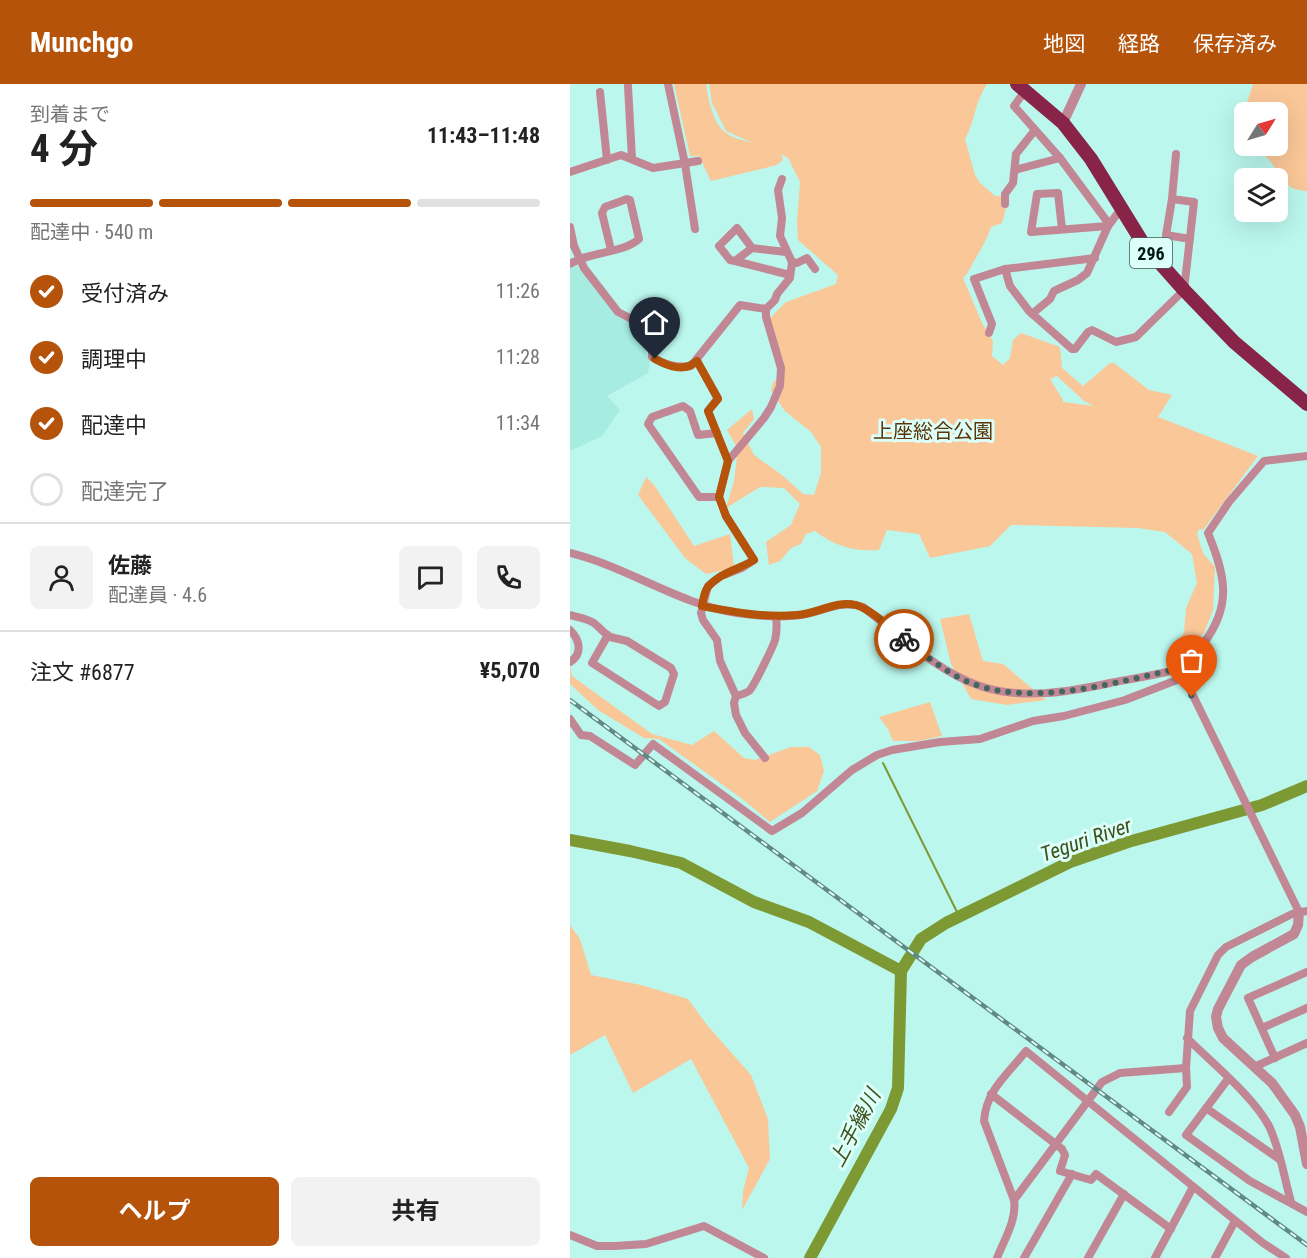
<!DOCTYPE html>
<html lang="ja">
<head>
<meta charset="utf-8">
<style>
  :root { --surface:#fff; --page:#f2f2f2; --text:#222; --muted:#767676; --line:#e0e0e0; --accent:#b45309 }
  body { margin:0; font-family:"Roboto Condensed","Noto Sans JP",sans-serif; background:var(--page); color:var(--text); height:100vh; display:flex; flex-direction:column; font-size:22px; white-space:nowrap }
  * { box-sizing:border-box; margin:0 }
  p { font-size:20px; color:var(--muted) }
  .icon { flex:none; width:33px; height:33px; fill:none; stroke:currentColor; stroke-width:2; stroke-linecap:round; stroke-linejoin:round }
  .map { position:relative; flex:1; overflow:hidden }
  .panel { display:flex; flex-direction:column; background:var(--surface); width:570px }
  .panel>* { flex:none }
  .needle { width:39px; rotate:53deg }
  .fabs { position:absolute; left:664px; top:18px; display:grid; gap:12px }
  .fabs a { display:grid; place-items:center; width:54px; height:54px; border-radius:9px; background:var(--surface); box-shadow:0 6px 24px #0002; font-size:30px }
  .pin { position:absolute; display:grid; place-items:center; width:51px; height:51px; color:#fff; margin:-62px -26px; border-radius:50% 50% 50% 0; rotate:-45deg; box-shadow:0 0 6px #0007 }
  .pin .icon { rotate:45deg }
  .courier { position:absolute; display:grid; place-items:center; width:60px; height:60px; margin:-30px; border:4px solid #b45309; border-radius:50%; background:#fff; color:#222; box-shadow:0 2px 8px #0007 }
  .head em { font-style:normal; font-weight:700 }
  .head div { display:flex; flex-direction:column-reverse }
  .head { display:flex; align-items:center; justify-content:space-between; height:102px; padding:0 30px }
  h1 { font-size:39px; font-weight:700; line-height:45px }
  .bar { display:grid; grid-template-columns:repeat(4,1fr); gap:9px 6px; align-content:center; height:72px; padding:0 30px }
  .bar i { height:8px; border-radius:4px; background:var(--line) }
  .bar .current { background:var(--accent) }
  .bar p { grid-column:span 4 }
  .line { display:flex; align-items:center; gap:15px; padding:0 30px; border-top:2px solid var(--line) }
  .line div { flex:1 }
  .round { display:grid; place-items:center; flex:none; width:63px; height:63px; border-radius:9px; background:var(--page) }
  ol { padding:0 30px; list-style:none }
  li { display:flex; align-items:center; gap:18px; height:66px }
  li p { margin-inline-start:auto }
  li .icon { padding:6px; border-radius:50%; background:var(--accent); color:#fff; stroke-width:4 }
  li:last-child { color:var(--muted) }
  li i { width:33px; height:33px; border:3px solid var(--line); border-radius:50% }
  .primary-button { display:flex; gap:12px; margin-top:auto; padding:12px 30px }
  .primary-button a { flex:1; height:69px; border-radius:9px; background:var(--accent); color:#fff; font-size:24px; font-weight:700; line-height:69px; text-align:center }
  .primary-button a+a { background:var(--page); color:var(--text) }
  header { display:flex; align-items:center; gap:36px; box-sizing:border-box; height:84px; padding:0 30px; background:var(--accent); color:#fff }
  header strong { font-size:28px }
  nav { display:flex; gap:33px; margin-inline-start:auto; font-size:21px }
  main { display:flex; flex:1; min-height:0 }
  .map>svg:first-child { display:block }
  .built { fill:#a6ece1 }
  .green { fill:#fac798; fill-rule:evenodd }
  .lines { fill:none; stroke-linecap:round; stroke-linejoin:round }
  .stream { stroke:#7d9934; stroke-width:2 }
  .river { stroke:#7d9934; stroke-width:12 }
  .minor { stroke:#c28795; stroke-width:8 }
  .tertiary { stroke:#c28795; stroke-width:10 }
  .trunk { stroke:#872447; stroke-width:14 }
  .rail-casing { stroke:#618a84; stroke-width:4.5 }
  .rail { stroke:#dcfff9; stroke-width:2; stroke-dasharray:7; stroke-linecap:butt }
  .done { stroke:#436661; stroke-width:6; stroke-dasharray:0 10.8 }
  .route { stroke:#b45309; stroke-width:8 }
  .labels { text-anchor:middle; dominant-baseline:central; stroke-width:6; stroke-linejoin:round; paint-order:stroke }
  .shield { fill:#dcfff9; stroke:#435d59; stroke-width:1.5 }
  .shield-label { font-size:18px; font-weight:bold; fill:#021815 }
  .park-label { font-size:20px; fill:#5b3508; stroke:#dcfff9 }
  .water-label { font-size:21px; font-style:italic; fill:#40501c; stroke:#dcfff9 }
</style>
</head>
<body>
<header>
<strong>Munchgo</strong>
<nav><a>地図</a><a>経路</a><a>保存済み</a></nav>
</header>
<main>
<section class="panel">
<div class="head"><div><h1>4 分</h1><p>到着まで</p></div><em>11:43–11:48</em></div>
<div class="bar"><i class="current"></i><i class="current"></i><i class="current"></i><i></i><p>配達中 · 540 m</p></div>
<ol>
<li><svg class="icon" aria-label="check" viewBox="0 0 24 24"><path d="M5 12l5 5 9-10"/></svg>受付済み<p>11:26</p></li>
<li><svg class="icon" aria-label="check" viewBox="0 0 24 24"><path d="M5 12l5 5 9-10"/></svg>調理中<p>11:28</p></li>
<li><svg class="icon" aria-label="check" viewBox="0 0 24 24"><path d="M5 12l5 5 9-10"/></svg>配達中<p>11:34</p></li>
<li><i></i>配達完了</li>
</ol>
<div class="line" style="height:108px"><a class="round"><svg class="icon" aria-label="person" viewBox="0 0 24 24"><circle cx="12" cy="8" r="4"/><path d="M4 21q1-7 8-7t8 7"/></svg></a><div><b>佐藤</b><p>配達員 · 4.6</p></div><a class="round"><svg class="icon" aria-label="chat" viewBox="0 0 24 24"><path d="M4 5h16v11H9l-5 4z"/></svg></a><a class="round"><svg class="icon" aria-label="phone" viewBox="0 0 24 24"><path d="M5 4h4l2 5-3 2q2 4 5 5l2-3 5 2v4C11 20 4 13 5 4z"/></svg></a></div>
<div class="line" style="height:78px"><div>注文 #6877</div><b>¥5,070</b></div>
<div class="primary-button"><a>ヘルプ</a><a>共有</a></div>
</section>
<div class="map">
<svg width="737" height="1174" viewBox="0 0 737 1174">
  <rect width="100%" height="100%" fill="#bbf7ed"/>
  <!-- built -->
  <polygon class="built" points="6,180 46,232 78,247 76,270 80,277 78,289 37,312 50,326 32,352 0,367 0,184"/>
  <!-- green -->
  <g class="green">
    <path d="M104 0H136C138 14 143 40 156 49 164 55 174 56 183 59L156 47 142 19 139 0H417C404 20 406 35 395 55L405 91 410 99 425 112 439 113 432 139 421 143C417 155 412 163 406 174 400 182 401 186 393 194L412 239 423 257 422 272 433 281 440 274 443 256 451 249 490 263 492 284 513 302 540 279H544L579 306 602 311 588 333 688 372 633 446 629 445 627 450 633 469 645 483 643 526 634 549 602 578 600 571 614 548 616 524 627 499 622 470 595 448 568 444 441 441 420 462 360 474 349 450 317 446 309 466C285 468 264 462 245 447L236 450 231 460 221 464 210 477 199 481 196 458 221 441 230 420 214 404 190 403 156 424 164 397 168 365 157 346 182 325 184 335 173 349 184 371 212 391 233 410 244 411 251 389V363L241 348 215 327 201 307 203 299 212 288 198 236 216 218 266 200 268 191 228 156 227 138 230 98 218 74 211 70 213 76 207 81 141 97 129 72H120ZM487 292 514 317 524 322 493 318V316L480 295Z"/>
    <path d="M683 0H737V107C713 106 713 94 701 78 696 72 689 67 684 62H708V28H675V53L668 46Z"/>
    <polygon points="76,393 84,401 124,462 160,450 164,484 136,490 115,474 68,411"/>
    <polygon points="399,530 413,577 433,580 476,616 437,621 401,615 381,580 370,535"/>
    <polygon points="0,582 2,592 82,650 122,661 144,647 174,674 185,676 221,663 239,663 250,671 254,687 247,707 200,738 171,714 89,655 74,654 28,626 0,600"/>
    <polygon points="360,618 372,652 349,657 323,657 318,645 309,633"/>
    <polygon points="0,841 10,855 21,891 71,901 118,915 137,941 181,991 198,1035 200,1075 172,1126 173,1107 179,1084 121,975 63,1009 35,951 0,971"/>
  </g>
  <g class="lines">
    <!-- stream -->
    <polyline class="stream" points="313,679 389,832"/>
    <!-- river -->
    <g class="river">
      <polyline points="0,756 60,767 111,779 184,818 239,838 331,887"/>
      <polyline points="331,887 351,855 376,839 500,778 558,758 692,721 737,702"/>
      <polyline points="240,1174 321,1025 328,1004 331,887"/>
    </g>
    <!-- minor -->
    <g class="minor">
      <polyline points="98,0 115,80 125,145"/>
      <polyline points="58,2 62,75"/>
      <polyline points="455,7 444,22 490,74 539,140"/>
      <polyline points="30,8 37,76"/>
      <polyline points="445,86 490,74"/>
      <polyline points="0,88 51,71 83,84 128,77"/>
      <polyline points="602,115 596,151 620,155"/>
      <polyline points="435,120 435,110 443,99 446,70 465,46"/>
      <path d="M0 143 4 162 14 184 48 228 79 244 82 247V273C95 281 106 284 121 282L170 221 196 225"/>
      <polyline points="492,145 488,109 467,110 461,148 538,142"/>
      <polyline points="182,164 216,168"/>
      <polyline points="165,177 182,164 167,144 149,162 160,176 165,177 220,191"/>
      <polyline points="222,178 227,179 237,174 245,185"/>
      <path d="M0 180C20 167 52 170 69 155L60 116 57 115 35 123 32 129 41 166"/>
      <polyline points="435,185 440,202 459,227 502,265 505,265 518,248 522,246 546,258 566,253 614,206 624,118 602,115 606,70"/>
      <polyline points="462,230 480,215 484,207 508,196 517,189 538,142 551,125"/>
      <polyline points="419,249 422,240 404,195 435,185 525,174"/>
      <polyline points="127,277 148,314 138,327 158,377"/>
      <polyline points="147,349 128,351 120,327 113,322 82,333 78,340 129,413 149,413"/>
      <path d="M0 469C58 483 108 520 167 529 188 532 210 534 231 531 253 528 271 515 293 523 328 550 368 588 410 602 451 616 499 608 540 599 554 596 602 589 612 583 620 578 628 567 633 560 663 521 655 491 638 449L659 418 694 377 737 372"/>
      <path d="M0 531C7 533 19 535 24 539 30 544 34 549 40 553L57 557 101 584 104 590 95 618 89 622 22 579 38 551"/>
      <path d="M0 546C10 556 13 570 0 578"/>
      <polyline points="612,589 729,828"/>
      <path d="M166 612C170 611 176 609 179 607 183 604 203 563 205 556 207 548 207 541 206 533"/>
      <polyline points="0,635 11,651 20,652 65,681 83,660 202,747 232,729 282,686 307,671 322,666 370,658 410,655 463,637 494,632 555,616 612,594"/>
      <polyline points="195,674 175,649 166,631 164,619 166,612 150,577 147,556 133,536 131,529 138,502 151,492 172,484 184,476 156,432 149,413 158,377 194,334 201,323 210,302 211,284 196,233 196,225 205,216 207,210 220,194 222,178 210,152 212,134 208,106 212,95"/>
      <polyline points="692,944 737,924"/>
      <path d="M617 954C642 979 683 1012 699 1042 710 1065 714 1093 721 1118"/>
      <polyline points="705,974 678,914 737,888"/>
      <polyline points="684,983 737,959"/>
      <polyline points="658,995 616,1051 680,1097 737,1128"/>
      <polyline points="421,1010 492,1065 495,1071 490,1087 521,1096 526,1090 601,1145"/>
      <polyline points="636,1024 709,1075"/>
      <polyline points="599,1028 617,1003 616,984 620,927 648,871 656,863 722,830 737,827"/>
      <polyline points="444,1116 532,998 550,989 616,984"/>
      <polyline points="0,1151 27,1162 45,1162 76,1160 134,1142 194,1174"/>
      <path d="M427 1174C434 1156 447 1136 444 1116L414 1037C416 1006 438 990 456 967L693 1159 716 1174"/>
      <polyline points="454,1174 502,1090"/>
      <polyline points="518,1174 554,1110"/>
      <polyline points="585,1174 623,1103"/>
      <polyline points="645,1174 665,1137"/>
    </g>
    <!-- tertiary -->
    <g class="tertiary">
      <polyline points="493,39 511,0"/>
      <polyline points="729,828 728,841 724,850 682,873 671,881 648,925 646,933 648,944 653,954 702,999 725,1031 730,1043 737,1080"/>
    </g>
    <!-- trunk -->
    <polyline class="trunk" points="447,0 493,39 521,75 574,161 614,206 664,258 737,320"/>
    <defs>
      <polyline id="rail" points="0,616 737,1161"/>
    </defs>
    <!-- rail casing -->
    <use href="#rail" class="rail-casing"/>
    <!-- rail -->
    <use href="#rail" class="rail"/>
  </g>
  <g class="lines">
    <!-- done -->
    <path class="done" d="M334 555C352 569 370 584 390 594 453 627 546 598 611 584L612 594 622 613"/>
    <!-- route -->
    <path class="route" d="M85 275C98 282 114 289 127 277L148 315 138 327 158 377 149 413 156 432 184 476C170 485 149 489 138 503 134 508 133 516 132 522 164 528 195 534 227 531 246 530 267 516 286 521 301 525 321 545 334 555"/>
  </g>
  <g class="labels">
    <!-- shield labels -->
    <rect class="shield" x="560" y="154" width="42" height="30" rx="4.5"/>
    <g class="shield-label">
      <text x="581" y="169">296</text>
    </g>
    <!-- park labels -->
    <g class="park-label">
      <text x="363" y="347">上座総合公園</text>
    </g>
    <!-- water labels -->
    <g class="water-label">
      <text transform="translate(516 756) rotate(-19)">Teguri River</text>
      <text transform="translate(285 1044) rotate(-62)">上手繰川</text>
    </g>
  </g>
</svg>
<div class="fabs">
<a><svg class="needle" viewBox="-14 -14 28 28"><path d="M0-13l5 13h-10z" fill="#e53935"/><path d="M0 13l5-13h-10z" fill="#767676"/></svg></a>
<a><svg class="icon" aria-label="layers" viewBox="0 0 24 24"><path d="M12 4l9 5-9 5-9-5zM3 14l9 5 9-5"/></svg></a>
</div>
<div class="pin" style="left:622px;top:613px;background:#ea580c"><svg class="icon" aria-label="bag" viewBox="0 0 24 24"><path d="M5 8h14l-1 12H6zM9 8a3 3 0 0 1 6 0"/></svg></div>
<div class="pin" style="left:85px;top:275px;background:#1f2937"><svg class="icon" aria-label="home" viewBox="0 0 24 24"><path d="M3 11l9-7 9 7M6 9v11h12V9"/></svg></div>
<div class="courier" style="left:334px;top:555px"><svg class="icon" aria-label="bike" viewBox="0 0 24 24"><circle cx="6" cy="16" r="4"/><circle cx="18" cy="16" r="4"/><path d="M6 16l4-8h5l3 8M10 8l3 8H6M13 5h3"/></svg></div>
</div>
</main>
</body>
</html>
